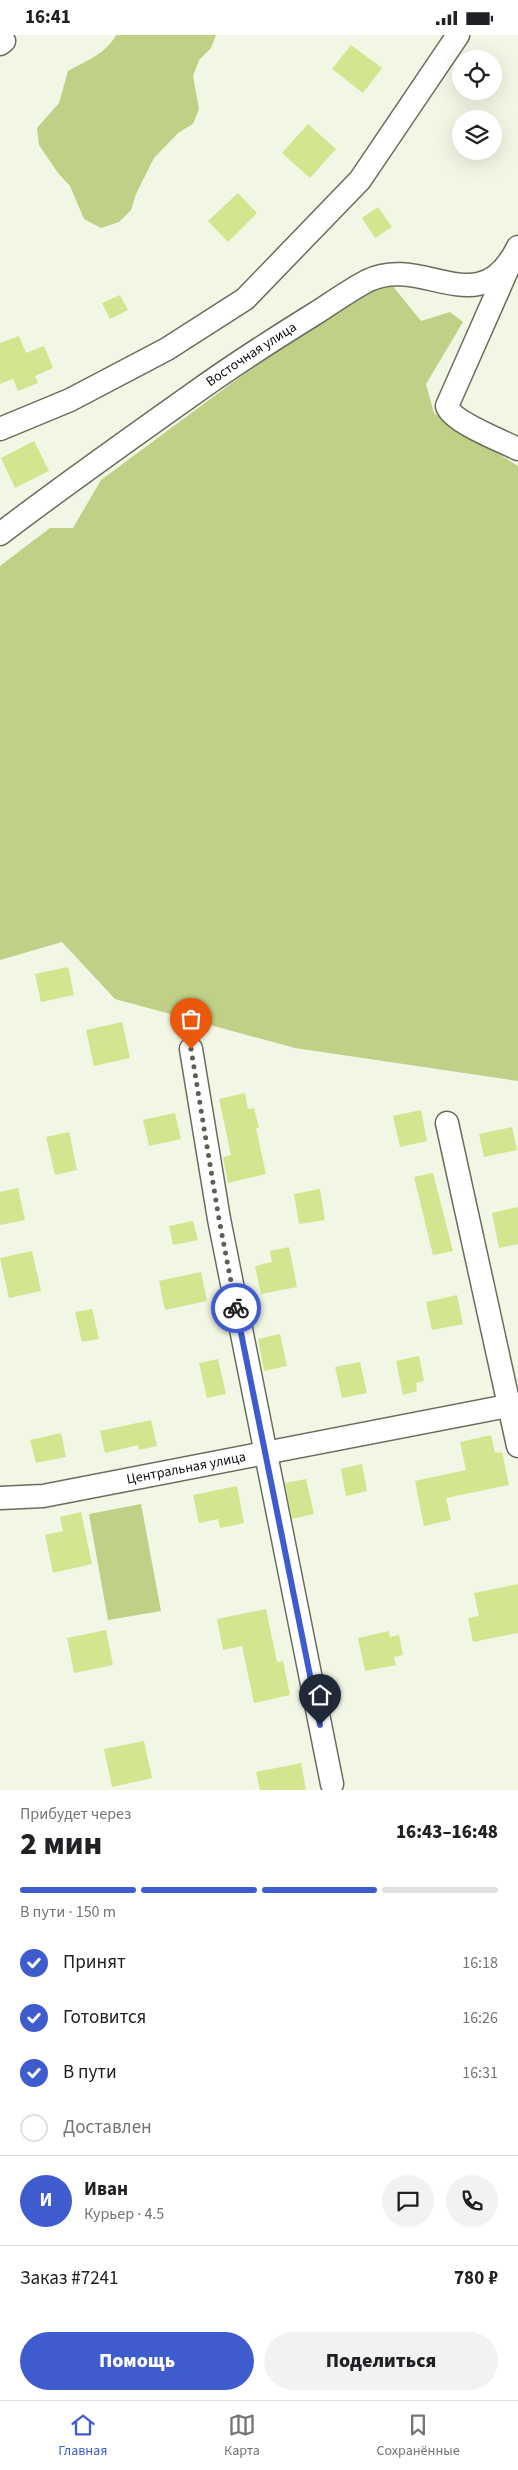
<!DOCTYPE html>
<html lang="ru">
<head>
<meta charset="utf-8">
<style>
  :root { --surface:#fff; --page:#f2f2f2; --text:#202124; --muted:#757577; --line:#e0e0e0; --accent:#3f5ccf }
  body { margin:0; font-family:"Source Sans 3",sans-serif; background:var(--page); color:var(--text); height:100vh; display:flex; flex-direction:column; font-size:19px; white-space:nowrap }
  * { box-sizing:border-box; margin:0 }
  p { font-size:16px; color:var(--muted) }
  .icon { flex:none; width:28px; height:28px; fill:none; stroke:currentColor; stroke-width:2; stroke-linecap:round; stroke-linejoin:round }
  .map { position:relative; height:1755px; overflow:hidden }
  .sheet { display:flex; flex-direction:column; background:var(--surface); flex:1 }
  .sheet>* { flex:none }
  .tools { position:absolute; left:452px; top:15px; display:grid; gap:10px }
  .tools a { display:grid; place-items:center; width:50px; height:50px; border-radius:50%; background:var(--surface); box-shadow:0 5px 20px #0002; font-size:25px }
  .pin { position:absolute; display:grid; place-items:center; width:42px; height:42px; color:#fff; margin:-51px -21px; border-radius:50% 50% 50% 0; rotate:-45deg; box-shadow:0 0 5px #0007 }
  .pin .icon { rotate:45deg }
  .courier { position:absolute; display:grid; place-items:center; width:50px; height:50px; margin:-25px; border:4px solid #3f5ccf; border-radius:50%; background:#fff; color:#222; box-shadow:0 1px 6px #0007 }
  .headline em { font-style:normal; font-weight:800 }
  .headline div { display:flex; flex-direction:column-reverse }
  .headline { display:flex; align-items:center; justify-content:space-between; height:85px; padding:0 20px }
  h1 { font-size:32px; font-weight:800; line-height:38px }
  .bar { display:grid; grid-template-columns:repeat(4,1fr); gap:8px 5px; align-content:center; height:60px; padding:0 20px }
  .bar i { height:6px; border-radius:4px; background:var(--line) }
  .bar .selected { background:var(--accent) }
  .bar p { grid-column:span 4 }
  .line { display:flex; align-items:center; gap:12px; padding:0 20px; border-top:1px solid var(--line) }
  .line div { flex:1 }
  .round { display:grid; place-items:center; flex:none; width:52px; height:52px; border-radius:26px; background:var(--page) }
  ol { padding:0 20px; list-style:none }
  li { display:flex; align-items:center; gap:15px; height:55px }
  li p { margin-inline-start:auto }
  li .icon { padding:5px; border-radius:50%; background:var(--accent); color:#fff; stroke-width:4 }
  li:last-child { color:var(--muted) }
  li i { width:28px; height:28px; border:2px solid var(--line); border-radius:50% }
  .button { display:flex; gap:10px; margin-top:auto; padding:10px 20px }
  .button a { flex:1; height:58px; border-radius:30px; background:var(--accent); color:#fff; font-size:20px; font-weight:800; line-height:58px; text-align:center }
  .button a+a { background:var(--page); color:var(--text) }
  .status { display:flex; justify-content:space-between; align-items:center; height:35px; padding:0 25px; background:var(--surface); direction:ltr }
  .status svg { height:14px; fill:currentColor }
  .dock { display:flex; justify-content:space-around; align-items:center; height:70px; border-top:1px solid var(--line); background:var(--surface); font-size:14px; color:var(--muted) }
  .dock a { display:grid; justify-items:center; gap:2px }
  .dock .selected { color:var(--accent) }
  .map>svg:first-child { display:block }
  .green { fill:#c0d087 }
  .building { fill:#d3e58e }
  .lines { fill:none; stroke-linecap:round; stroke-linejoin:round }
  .minor-casing { stroke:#696d5d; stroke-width:25 }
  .minor { stroke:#fff; stroke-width:22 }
  .done { stroke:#5d5f55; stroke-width:5; stroke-dasharray:0 9 }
  .route { stroke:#3f5ccf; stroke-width:6 }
  .labels { text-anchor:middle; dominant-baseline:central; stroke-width:4; stroke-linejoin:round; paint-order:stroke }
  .street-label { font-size:14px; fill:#0d0e08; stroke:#fff }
</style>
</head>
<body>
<div class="status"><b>16:41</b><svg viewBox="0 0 49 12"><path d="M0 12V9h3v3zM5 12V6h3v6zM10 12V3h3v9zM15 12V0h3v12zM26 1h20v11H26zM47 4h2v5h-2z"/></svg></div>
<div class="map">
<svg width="518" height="1755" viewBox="0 0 518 1755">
  <rect width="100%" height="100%" fill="#f2f6e4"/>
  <!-- green -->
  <g class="green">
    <path d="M116 0H216L211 13 199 25 193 41 199 74 193 89 178 98 154 123 136 159 131 175 119 187 101 193 84 184 70 151 58 138 39 110 37 93 59 68 68 36C86 26 107 18 116 0Z"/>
    <polygon points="392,250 421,286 450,277 463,287 426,349 434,378 518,431 518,1046 295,1013 115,964 62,907 0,925 0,531 50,493 73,493 101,445 361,252"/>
    <polygon points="141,1469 161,1576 108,1585 89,1479"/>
  </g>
  <!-- building -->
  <g class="building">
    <polygon points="351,10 382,33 363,58 332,34"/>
    <polygon points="308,89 336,114 310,143 282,118"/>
    <polygon points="238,158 257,178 228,207 208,186"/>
    <polygon points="378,172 392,192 375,203 362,183"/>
    <polygon points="120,260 128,275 110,284 102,268"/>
    <polygon points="19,301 26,318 44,311 53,333 35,341 38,348 18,356 13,344 0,349 0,308"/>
    <polygon points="34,406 49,436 15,453 1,423"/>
    <polygon points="68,932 74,960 41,967 35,939"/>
    <polygon points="122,987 130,1023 94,1031 86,995"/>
    <polygon points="245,1058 248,1074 254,1073 259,1093 256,1093 266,1139 228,1148 223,1122 231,1120 219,1064"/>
    <polygon points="421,1075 427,1106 400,1112 393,1081"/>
    <polygon points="175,1078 181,1104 149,1111 143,1085"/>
    <polygon points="512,1092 517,1115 484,1122 479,1099"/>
    <polygon points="69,1097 77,1135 55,1140 46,1102"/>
    <polygon points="433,1138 453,1216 433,1220 414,1142"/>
    <polygon points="18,1153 25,1185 0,1190 0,1157"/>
    <polygon points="320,1154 325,1185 299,1189 294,1159"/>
    <polygon points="518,1172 518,1209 499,1213 492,1178"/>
    <polygon points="193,1186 198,1205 173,1210 169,1191"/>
    <polygon points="289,1212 297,1252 261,1259 255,1231 272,1227 270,1216"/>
    <polygon points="32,1216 41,1256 9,1263 0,1223"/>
    <polygon points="201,1237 207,1266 165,1275 159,1246"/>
    <polygon points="457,1260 463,1289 432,1295 426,1267"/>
    <polygon points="92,1274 99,1304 82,1307 75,1277"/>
    <polygon points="280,1299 287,1331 264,1336 258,1304"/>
    <polygon points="419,1321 424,1346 416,1348 417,1356 403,1360 396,1326"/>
    <polygon points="218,1324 226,1359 207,1363 199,1328"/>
    <polygon points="360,1327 367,1358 342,1363 335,1332"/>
    <polygon points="151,1385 157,1411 139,1415 138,1410 105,1418 100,1396"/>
    <polygon points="61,1398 66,1422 36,1428 30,1405"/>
    <polygon points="491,1400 495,1418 502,1417 509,1450 446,1463 451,1485 424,1491 415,1446 466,1435 460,1407"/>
    <polygon points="362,1429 367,1456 346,1461 341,1434"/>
    <polygon points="306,1444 314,1479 292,1484 285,1448"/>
    <polygon points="237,1451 244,1488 220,1493 218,1484 199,1488 193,1460"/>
    <polygon points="81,1477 92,1529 53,1538 45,1500 63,1496 60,1482"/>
    <polygon points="518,1549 518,1598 473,1607 468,1583 479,1581 474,1558"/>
    <polygon points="266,1574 277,1627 283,1626 290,1660 254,1668 242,1611 223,1615 217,1584"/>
    <polygon points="106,1595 113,1630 74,1638 67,1603"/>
    <polygon points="389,1596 390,1602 399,1600 403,1620 394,1622 396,1630 365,1636 358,1603"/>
    <polygon points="144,1706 152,1743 112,1752 104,1714"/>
    <polygon points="301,1728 306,1755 260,1755 256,1737"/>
  </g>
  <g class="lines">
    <defs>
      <g id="minor">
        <polyline points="0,9 4,6"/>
        <path d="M508 233 447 371C452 387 502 406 518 414"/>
        <polyline points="0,394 70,365 167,314 245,264 360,145 458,0"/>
        <path id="s1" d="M0 499C63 451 128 405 193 359 233 330 274 304 316 278 333 267 350 255 367 246 424 218 479 291 518 212"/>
        <polyline points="191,1014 219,1184 332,1749"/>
        <polyline points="447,1088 518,1411"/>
        <path id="s2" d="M0 1463 43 1461 518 1369"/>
      </g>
    </defs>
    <!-- minor casing -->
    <use href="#minor" class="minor-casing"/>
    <!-- minor -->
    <use href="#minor" class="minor"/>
  </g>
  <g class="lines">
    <!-- done -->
    <polyline class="done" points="191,1014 219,1184 236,1273"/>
    <!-- route -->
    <polyline class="route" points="236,1273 320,1690"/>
  </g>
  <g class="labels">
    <!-- street labels -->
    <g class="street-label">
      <text stroke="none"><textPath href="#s1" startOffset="309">Восточная улица</textPath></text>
      <text stroke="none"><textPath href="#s2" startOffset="189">Центральная улица</textPath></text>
    </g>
  </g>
</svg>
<div class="tools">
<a><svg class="icon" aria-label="locate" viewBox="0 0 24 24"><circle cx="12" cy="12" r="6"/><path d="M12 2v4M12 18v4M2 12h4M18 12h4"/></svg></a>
<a><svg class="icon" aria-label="layers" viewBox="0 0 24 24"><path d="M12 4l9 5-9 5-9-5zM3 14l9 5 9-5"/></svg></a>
</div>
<div class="pin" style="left:191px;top:1014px;background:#ea580c"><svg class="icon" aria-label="bag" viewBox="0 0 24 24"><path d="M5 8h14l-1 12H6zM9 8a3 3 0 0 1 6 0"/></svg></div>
<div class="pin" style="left:320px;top:1690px;background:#1f2937"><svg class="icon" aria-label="home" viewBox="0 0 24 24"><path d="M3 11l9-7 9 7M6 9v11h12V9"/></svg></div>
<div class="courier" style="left:236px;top:1273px"><svg class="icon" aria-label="bike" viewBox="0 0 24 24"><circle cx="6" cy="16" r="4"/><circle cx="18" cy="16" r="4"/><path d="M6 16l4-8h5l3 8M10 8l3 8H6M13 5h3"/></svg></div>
</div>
<section class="sheet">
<div class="headline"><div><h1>2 мин</h1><p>Прибудет через</p></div><em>16:43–16:48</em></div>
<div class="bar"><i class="selected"></i><i class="selected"></i><i class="selected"></i><i></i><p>В пути · 150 m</p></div>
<ol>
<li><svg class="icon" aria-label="check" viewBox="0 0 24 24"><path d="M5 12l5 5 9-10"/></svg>Принят<p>16:18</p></li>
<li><svg class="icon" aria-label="check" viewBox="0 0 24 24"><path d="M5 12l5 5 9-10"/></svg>Готовится<p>16:26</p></li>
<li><svg class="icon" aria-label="check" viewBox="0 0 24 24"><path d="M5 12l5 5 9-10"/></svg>В пути<p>16:31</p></li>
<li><i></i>Доставлен</li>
</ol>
<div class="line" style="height:90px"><b class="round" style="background:var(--accent);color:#fff">И</b><div><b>Иван</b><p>Курьер · 4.5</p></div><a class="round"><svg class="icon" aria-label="chat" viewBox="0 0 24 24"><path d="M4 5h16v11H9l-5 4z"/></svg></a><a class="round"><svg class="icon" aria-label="phone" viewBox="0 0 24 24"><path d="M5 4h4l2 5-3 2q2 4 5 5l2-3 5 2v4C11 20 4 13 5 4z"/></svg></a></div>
<div class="line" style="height:65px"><div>Заказ #7241</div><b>780 ₽</b></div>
<div class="button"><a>Помощь</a><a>Поделиться</a></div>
</section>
<nav class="dock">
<a class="selected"><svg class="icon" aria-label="home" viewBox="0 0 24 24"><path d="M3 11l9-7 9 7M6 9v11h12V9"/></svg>Главная</a>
<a><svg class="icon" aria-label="map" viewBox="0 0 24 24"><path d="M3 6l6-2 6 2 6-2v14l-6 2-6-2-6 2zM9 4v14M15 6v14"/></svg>Карта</a>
<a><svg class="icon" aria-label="saved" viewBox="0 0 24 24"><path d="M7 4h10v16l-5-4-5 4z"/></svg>Сохранённые</a>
</nav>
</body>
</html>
